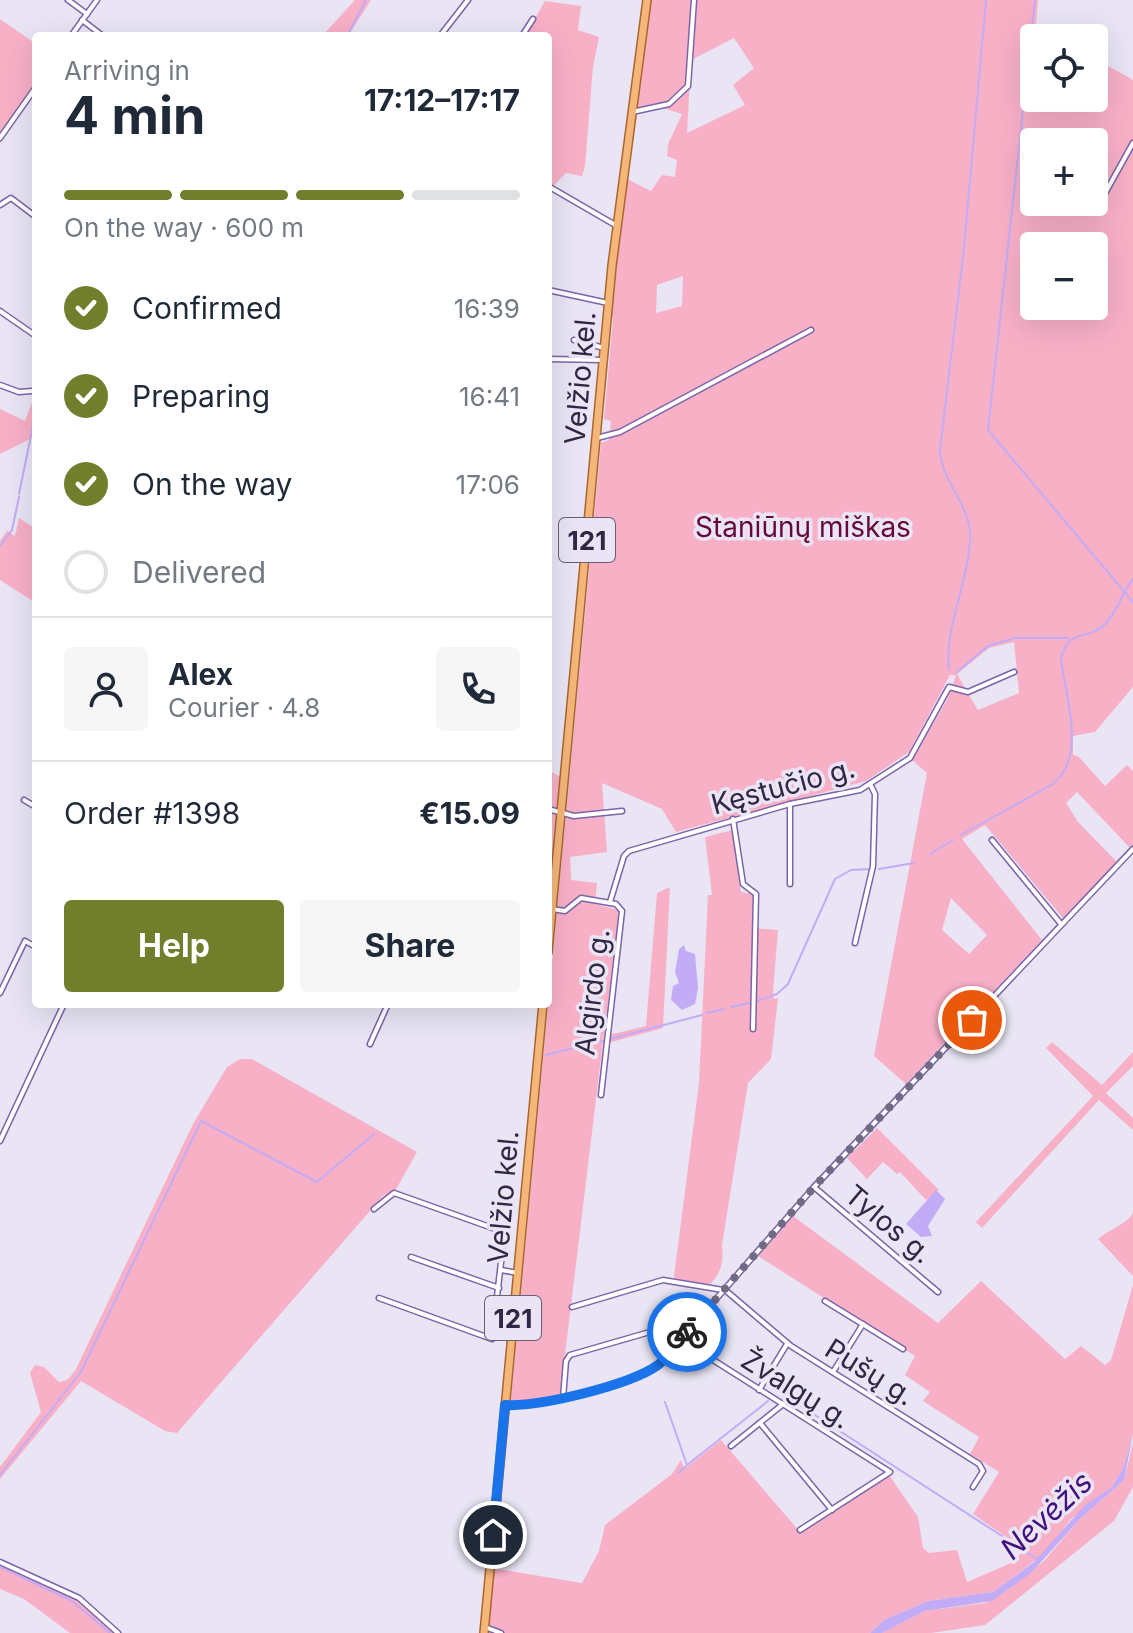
<!DOCTYPE html>
<html lang="en">
<head>
<meta charset="utf-8">
<style>
  :root { --surface:#fff; --page:#f6f6f7; --text:#1f2937; --muted:#747a83; --line:#e0e1e3; --accent:#717e2c }
  body { margin:0; font-family:Inter,sans-serif; background:var(--page); color:var(--text); height:100vh; display:flex; flex-direction:column; font-size:30px; white-space:nowrap }
  * { box-sizing:border-box; margin:0 }
  p { font-size:26px; color:var(--muted) }
  .icon { flex:none; width:44px; height:44px; fill:none; stroke:currentColor; stroke-width:2; stroke-linecap:round; stroke-linejoin:round }
  .map { position:relative; flex:1; overflow:hidden }
  .details { position:absolute; left:32px; top:32px; width:520px; height:976px; display:flex; flex-direction:column; background:var(--surface); border-radius:8px; box-shadow:0 8px 32px #0002 }
  .details>* { flex:none }
  .buttons { position:absolute; left:1020px; top:24px; display:grid; gap:16px }
  .buttons a { display:grid; place-items:center; width:88px; height:88px; border-radius:8px; background:var(--surface); box-shadow:0 8px 32px #0002; font-size:40px }
  .pin { position:absolute; display:grid; place-items:center; width:68px; height:68px; color:#fff; margin:-34px; border:4px solid #fff; border-radius:50%; box-shadow:0 2px 8px #0007 }
  .courier { position:absolute; display:grid; place-items:center; width:80px; height:80px; margin:-40px; border:6px solid #1a73e8; border-radius:50%; background:#fff; color:#222; box-shadow:0 2px 10px #0007 }
  .summary em { font-style:normal; font-weight:700 }
  .summary div { display:flex; flex-direction:column-reverse }
  .summary { display:flex; align-items:center; justify-content:space-between; height:136px; padding:0 32px }
  h1 { font-size:52px; font-weight:700; line-height:60px }
  .bar { display:grid; grid-template-columns:repeat(4,1fr); gap:12px 8px; align-content:center; height:96px; padding:0 32px }
  .bar i { height:10px; border-radius:6px; background:var(--line) }
  .bar .on { background:var(--accent) }
  .bar p { grid-column:span 4 }
  .line { display:flex; align-items:center; gap:20px; padding:0 32px; border-top:2px solid var(--line) }
  .line div { flex:1 }
  .round { display:grid; place-items:center; flex:none; width:84px; height:84px; border-radius:8px; background:var(--page) }
  ol { padding:0 32px; list-style:none }
  li { display:flex; align-items:center; gap:24px; height:88px }
  li p { margin-inline-start:auto }
  li .icon { padding:8px; border-radius:50%; background:var(--accent); color:#fff; stroke-width:4 }
  li:last-child { color:var(--muted) }
  li i { width:44px; height:44px; border:4px solid var(--line); border-radius:50% }
  .button { display:flex; gap:16px; margin-top:auto; padding:16px 32px }
  .button a { flex:1; height:92px; border-radius:8px; background:var(--accent); color:#fff; font-size:32px; font-weight:700; line-height:92px; text-align:center }
  .button a+a { background:var(--page); color:var(--text) }
  .map>svg:first-child { display:block }
  .green { fill:#f8b0c7; fill-rule:evenodd }
  .water { fill:#c2acf5 }
  .lines { fill:none; stroke-linecap:round; stroke-linejoin:round }
  .stream { stroke:#c2acf5; stroke-width:2 }
  .minor-casing { stroke:#7b65aa; stroke-width:7 }
  .primary-casing { stroke:#ac652d; stroke-width:10 }
  .minor { stroke:#fff; stroke-width:4 }
  .primary { stroke:#f5b679; stroke-width:7 }
  .done { stroke:#716a83; stroke-width:8; stroke-dasharray:0 14.4 }
  .route { stroke:#1a73e8; stroke-width:10 }
  .labels { text-anchor:middle; dominant-baseline:central; stroke-width:7; stroke-linejoin:round; paint-order:stroke }
  .shield { fill:#e9e5f5; stroke:#68607a; stroke-width:2 }
  .shield-label { font-size:26px; font-weight:bold; fill:#312745 }
  .street-label { font-size:28px; fill:#312745; stroke:#e9e5f5 }
  .park-label { font-size:28px; fill:#660937; stroke:#e9e5f5 }
  .water-label { font-size:30px; font-style:italic; fill:#43117c; stroke:#e9e5f5 }
</style>
</head>
<body>
<div class="map">
<svg width="1133" height="1633" viewBox="0 0 1133 1633">
  <rect width="100%" height="100%" fill="#e9e5f5"/>
  <!-- green -->
  <g class="green">
    <polygon points="355,0 371,0 348,36 322,36"/>
    <path d="M647 0H1038L1036 25 1059 38H1034V98H1094V58L1133 80V687L1095 732 1073 736V755L1078 756 1105 786 1127 765 1133 771V845L1130 848 1077 792 1066 803 1078 822 1117 862 1063 918 985 825 962 839 1042 940 906 1084 874 1056 927 773 912 760 948 698 956 675H950L909 752 866 781 676 832 662 809 602 783 607 852 570 857 571 880 597 883 595 904 619 910 560 1396 515 1403 511 1399 601 443 609 440 611 421 604 419 613 319 608 308 623 177 651 191 662 175 675 177 677 160 667 156 668 144 682 114 653 105 641 111 635 110ZM734 38 754 68 733 85 745 105 687 133 691 60ZM1034 142H1094V202H1034ZM1034 246H1094V306H1034ZM683 276 682 306 656 313 657 285ZM1014 642 1019 693 978 710 957 674 989 648ZM951 898 987 935 969 954 942 930Z"/>
    <polygon points="545,1 581,6 578,30 599,37 593,67 585,166 582,176 566,173 553,186 548,184 548,36 525,36"/>
    <polygon points="0,19 36,44 36,91 0,143"/>
    <polygon points="36,392 36,436 0,454 0,409 25,421"/>
    <polygon points="19,518 36,529 36,603 0,580 0,541 7,531 15,536"/>
    <polygon points="548,770 562,778 548,913"/>
    <path d="M733 830 741 892 753 894 752 928 778 930 773 992 774 999 778 998 771 1059 748 1083 722 1245C724 1265 721 1272 708 1287L675 1281 674 1276 699 1083 708 895H712L705 837Z"/>
    <polygon points="670,887 663,1028 608,1043 609,1035 646,1026 657,893"/>
    <polygon points="1052,1042 1102,1085 1133,1052 1133,1066 1106,1093 1133,1118 1133,1130 1099,1100 982,1228 976,1222 1093,1096 1046,1048"/>
    <polygon points="240,1059 252,1059 417,1152 395,1191 383,1196 177,1433 165,1431 81,1381 0,1479 0,1467 41,1412 30,1373 35,1365 44,1367 59,1382 67,1380 75,1371 193,1124 227,1067"/>
    <polygon points="877,1128 939,1190 926,1200 900,1172 897,1174 883,1162 867,1179 847,1158"/>
    <path d="M1133 1213V1276L1098 1239C1109 1229 1126 1225 1133 1213Z"/>
    <polygon points="793,1216 938,1323 981,1281 1065,1359 1081,1346 1105,1365 1111,1360 1133,1285 1133,1434 1123,1469 1111,1488 1071,1519 1045,1553 993,1592 928,1601 884,1620 870,1633 487,1633 492,1568 582,1583 599,1551 605,1525 672,1474 681,1460 684,1469 721,1440 800,1532 889,1475 918,1517 923,1548 929,1553 957,1550 967,1582 1011,1563 1025,1550 973,1514 999,1472 970,1454 979,1437 923,1401 930,1392 905,1375 915,1356 758,1256"/>
    <polygon points="1133,1443 1133,1487 1114,1521 985,1625 931,1633 882,1633 925,1611 985,1603 1006,1591 1044,1561 1080,1519 1124,1480"/>
    <polygon points="0,1564 76,1599 115,1633 70,1633 24,1599 0,1589"/>
  </g>
  <!-- water -->
  <g class="water">
    <polygon points="684,945 686,951 695,954 698,988 695,1004 682,1010 671,1000 673,986 679,983 675,972 679,949"/>
    <polygon points="936,1190 945,1199 928,1226 932,1236 921,1237 906,1224"/>
    <polygon points="1133,1434 1124,1480 1080,1519 1031,1573 992,1601 925,1611 882,1633 870,1633 884,1620 928,1601 993,1592 1034,1562 1085,1505 1111,1488 1123,1469"/>
  </g>
  <g class="lines">
    <!-- stream -->
    <g class="stream">
      <polyline points="1035,0 988,430 1133,602"/>
      <polyline points="347,36 366,0"/>
      <polyline points="19,494 36,411"/>
      <polyline points="0,546 12,530 19,497"/>
      <path d="M949 669C944 630 969 579 970 539 972 506 941 482 940 450L964 248 986 0"/>
      <polyline points="957,672 988,646 1015,638 1068,638"/>
      <path d="M961 835 1053 784C1087 756 1066 698 1061 660 1068 625 1088 643 1106 623 1118 611 1122 592 1133 579"/>
      <polyline points="930,854 953,840"/>
      <polyline points="879,869 914,863"/>
      <polyline points="757,1001 777,994 788,984 835,879 851,870 870,869"/>
      <polyline points="731,1007 749,1003"/>
      <polyline points="707,1013 724,1009"/>
      <polyline points="610,1039 702,1015"/>
      <polyline points="593,1043 604,1041"/>
      <polyline points="546,1055 589,1044"/>
      <polyline points="665,1402 687,1465 768,1401"/>
      <polyline points="798,1404 1039,1560"/>
      <polyline points="678,1473 686,1466"/>
      <polyline points="0,1475 81,1372 201,1121 317,1182 374,1134"/>
      <polyline points="0,1567 72,1601 110,1633"/>
    </g>
    <defs>
      <g id="minor">
        <polyline points="68,0 87,14"/>
        <polyline points="82,20 103,36"/>
        <polyline points="71,36 97,0"/>
        <polyline points="440,36 468,0"/>
        <polyline points="522,36 533,19"/>
        <polyline points="632,112 669,104 688,86 694,0"/>
        <polyline points="0,138 36,87"/>
        <polyline points="548,186 617,226"/>
        <polyline points="0,205 11,198 36,217"/>
        <polyline points="1098,206 1133,143"/>
        <polyline points="548,290 608,303"/>
        <polyline points="0,311 36,336"/>
        <polyline points="574,340 604,348"/>
        <polyline points="548,359 602,360"/>
        <polyline points="0,385 19,392 32,391"/>
        <polyline points="597,438 620,432 811,330"/>
        <polyline points="24,800 36,807"/>
        <polyline points="548,809 574,816 622,811"/>
        <polyline points="733,819 743,884 756,894 753,1029"/>
        <polyline points="992,840 1061,924"/>
        <polyline points="790,884 790,804"/>
        <polyline points="610,902 624,856 629,851 790,804 860,790 910,758 949,687 968,692 1014,672"/>
        <polyline points="552,909 565,911 581,898 616,904 622,911 601,1095"/>
        <polyline points="855,943 873,866 875,794 870,784"/>
        <polyline points="0,993 25,941 36,947"/>
        <polyline points="370,1044 388,1004"/>
        <polyline points="0,1141 64,1004"/>
        <polyline points="814,1187 938,1292"/>
        <polyline points="374,1209 394,1193 501,1231 504,1237 492,1339 379,1298"/>
        <polyline points="411,1257 499,1288"/>
        <polyline points="501,1270 518,1273"/>
        <polyline points="724,1289 791,1346 979,1464 983,1471 973,1487"/>
        <polyline points="825,1301 903,1349"/>
        <polyline points="572,1307 663,1280 723,1290"/>
        <polyline points="680,1339 890,1472 800,1530"/>
        <polyline points="833,1372 863,1324"/>
        <polyline points="759,1390 787,1344"/>
        <polyline points="563,1398 566,1361 570,1355 688,1321 694,1323"/>
        <path d="M505 1405C547 1406 628 1387 661 1362L814 1187 1133 849"/>
        <polyline points="760,1423 832,1510"/>
        <polyline points="731,1446 782,1405"/>
        <polyline points="0,1562 79,1598 118,1633"/>
        <polyline points="485,1627 501,1633"/>
      </g>
      <g id="primary">
        <polyline points="548,952 612,266 647,0"/>
        <polyline points="484,1633 543,1004"/>
      </g>
    </defs>
    <!-- minor casing -->
    <use href="#minor" class="minor-casing"/>
    <!-- primary casing -->
    <use href="#primary" class="primary-casing"/>
    <!-- minor -->
    <use href="#minor" class="minor"/>
    <!-- primary -->
    <use href="#primary" class="primary"/>
  </g>
  <g class="lines">
    <!-- done -->
    <polyline class="done" points="687,1332 814,1187 972,1020"/>
    <!-- route -->
    <path class="route" d="M493 1535 505 1405C540 1407 630 1385 658 1365 669 1356 678 1342 687 1332"/>
  </g>
  <g class="labels">
    <!-- shield labels -->
    <g class="shield">
      <rect x="559" y="518" width="56" height="44" rx="6"/>
      <rect x="485" y="1296" width="56" height="44" rx="6"/>
    </g>
    <g class="shield-label">
      <text x="587" y="540">121</text>
      <text x="513" y="1318">121</text>
    </g>
    <!-- street labels -->
    <g class="street-label">
      <text transform="translate(580 378) rotate(-85)">Velžio kel.</text>
      <text transform="translate(783 786) rotate(-15)">Kęstučio g.</text>
      <text transform="translate(592 992) rotate(-83)">Algirdo g.</text>
      <text transform="translate(503 1197) rotate(-85)">Velžio kel.</text>
      <text transform="translate(889 1224) rotate(40)">Tylos g.</text>
      <text transform="translate(870 1372) rotate(32)">Pušų g.</text>
      <text transform="translate(796 1389) rotate(32)">Žvalgų g.</text>
    </g>
    <!-- park labels -->
    <g class="park-label">
      <text x="803" y="527">Staniūnų miškas</text>
    </g>
    <!-- water labels -->
    <g class="water-label">
      <text transform="translate(1046 1515) rotate(-43)">Nevėžis</text>
    </g>
  </g>
</svg>
<div class="buttons">
<a><svg class="icon" aria-label="locate" viewBox="0 0 24 24"><circle cx="12" cy="12" r="6"/><path d="M12 2v4M12 18v4M2 12h4M18 12h4"/></svg></a>
<a>+</a>
<a>−</a>
</div>
<div class="pin" style="left:972px;top:1020px;background:#ea580c"><svg class="icon" aria-label="bag" viewBox="0 0 24 24"><path d="M5 8h14l-1 12H6zM9 8a3 3 0 0 1 6 0"/></svg></div>
<div class="pin" style="left:493px;top:1535px;background:#1f2937"><svg class="icon" aria-label="home" viewBox="0 0 24 24"><path d="M3 11l9-7 9 7M6 9v11h12V9"/></svg></div>
<div class="courier" style="left:687px;top:1332px"><svg class="icon" aria-label="bike" viewBox="0 0 24 24"><circle cx="6" cy="16" r="4"/><circle cx="18" cy="16" r="4"/><path d="M6 16l4-8h5l3 8M10 8l3 8H6M13 5h3"/></svg></div>
<section class="details">
<div class="summary"><div><h1>4 min</h1><p>Arriving in</p></div><em>17:12–17:17</em></div>
<div class="bar"><i class="on"></i><i class="on"></i><i class="on"></i><i></i><p>On the way · 600 m</p></div>
<ol>
<li><svg class="icon" aria-label="check" viewBox="0 0 24 24"><path d="M5 12l5 5 9-10"/></svg>Confirmed<p>16:39</p></li>
<li><svg class="icon" aria-label="check" viewBox="0 0 24 24"><path d="M5 12l5 5 9-10"/></svg>Preparing<p>16:41</p></li>
<li><svg class="icon" aria-label="check" viewBox="0 0 24 24"><path d="M5 12l5 5 9-10"/></svg>On the way<p>17:06</p></li>
<li><i></i>Delivered</li>
</ol>
<div class="line" style="height:144px"><a class="round"><svg class="icon" aria-label="person" viewBox="0 0 24 24"><circle cx="12" cy="8" r="4"/><path d="M4 21q1-7 8-7t8 7"/></svg></a><div><b>Alex</b><p>Courier · 4.8</p></div><a class="round"><svg class="icon" aria-label="phone" viewBox="0 0 24 24"><path d="M5 4h4l2 5-3 2q2 4 5 5l2-3 5 2v4C11 20 4 13 5 4z"/></svg></a></div>
<div class="line" style="height:104px"><div>Order #1398</div><b>€15.09</b></div>
<div class="button"><a>Help</a><a>Share</a></div>
</section>
</div>
</body>
</html>
